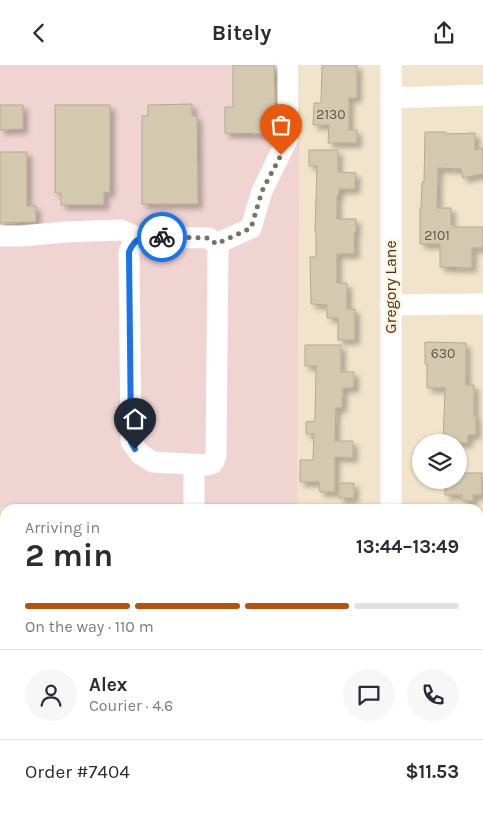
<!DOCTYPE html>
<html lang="en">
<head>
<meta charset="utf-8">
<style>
  :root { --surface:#fff; --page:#f7f7f7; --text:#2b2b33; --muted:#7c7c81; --line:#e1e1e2; --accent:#b45309 }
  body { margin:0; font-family:Karla,sans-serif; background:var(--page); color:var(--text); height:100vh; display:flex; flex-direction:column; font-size:19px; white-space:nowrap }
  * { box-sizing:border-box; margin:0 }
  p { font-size:16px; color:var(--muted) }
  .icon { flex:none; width:28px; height:28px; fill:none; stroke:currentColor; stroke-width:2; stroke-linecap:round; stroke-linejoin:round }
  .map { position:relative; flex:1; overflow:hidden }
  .details { position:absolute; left:0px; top:439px; width:484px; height:311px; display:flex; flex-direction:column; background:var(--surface); border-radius:15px 15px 0 0; box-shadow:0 1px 4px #0004 }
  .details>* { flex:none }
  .tools { position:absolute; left:412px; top:369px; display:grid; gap:10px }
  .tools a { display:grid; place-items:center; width:55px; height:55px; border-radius:50%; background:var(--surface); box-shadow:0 1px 4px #0004; font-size:25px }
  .pin { position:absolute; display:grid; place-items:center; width:42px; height:42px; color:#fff; margin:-51px -21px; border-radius:50% 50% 50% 0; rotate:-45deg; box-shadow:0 0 5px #0007 }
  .pin .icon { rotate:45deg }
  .courier { position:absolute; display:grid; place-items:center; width:50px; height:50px; margin:-25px; border:4px solid #1a73e8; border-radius:50%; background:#fff; color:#222; box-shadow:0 1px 6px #0007 }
  .overview em { font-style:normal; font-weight:700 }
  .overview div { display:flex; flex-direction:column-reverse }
  .overview { display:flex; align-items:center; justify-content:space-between; height:85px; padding:0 25px }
  h1 { font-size:32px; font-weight:700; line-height:38px }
  .bar { display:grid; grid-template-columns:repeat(4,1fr); gap:8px 5px; align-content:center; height:60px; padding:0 25px }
  .bar i { height:6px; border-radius:4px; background:var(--line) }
  .bar .active { background:var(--accent) }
  .bar p { grid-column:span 4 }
  .line { display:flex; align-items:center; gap:12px; padding:0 25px; border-top:1px solid var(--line) }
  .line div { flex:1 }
  .round { display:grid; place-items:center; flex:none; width:52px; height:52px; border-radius:26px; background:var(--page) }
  header { display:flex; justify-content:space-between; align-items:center; height:65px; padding:0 25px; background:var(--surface); font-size:22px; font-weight:700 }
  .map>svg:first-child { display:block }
  .education { fill:#efd4d1 }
  .building { fill:#d4c8ae; stroke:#b5a990; filter:url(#shadow) }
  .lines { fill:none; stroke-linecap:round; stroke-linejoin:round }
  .minor { stroke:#fff; stroke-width:21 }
  .major { stroke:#f8c4bb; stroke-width:28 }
  .done { stroke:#797262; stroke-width:5; stroke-dasharray:0 9 }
  .route { stroke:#1a73e8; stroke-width:6 }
  .labels { text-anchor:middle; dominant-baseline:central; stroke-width:4; stroke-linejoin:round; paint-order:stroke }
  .number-label { font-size:14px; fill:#60594b }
  .street-label { font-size:16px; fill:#39342a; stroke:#fef1d7 }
</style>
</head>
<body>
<header><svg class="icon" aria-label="back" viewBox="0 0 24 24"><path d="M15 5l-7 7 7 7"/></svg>Bitely<svg class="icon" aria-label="share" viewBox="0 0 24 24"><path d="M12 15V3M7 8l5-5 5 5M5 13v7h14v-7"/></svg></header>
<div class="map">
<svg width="483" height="749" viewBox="0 0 483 749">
  <defs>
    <filter id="shadow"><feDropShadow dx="4.5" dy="4.5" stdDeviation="2.5" flood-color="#0004"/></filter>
  </defs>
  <rect width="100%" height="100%" fill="#f1e4ca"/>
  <!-- education -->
  <polygon class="education" points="0,0 300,0 297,439 0,442"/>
  <!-- building -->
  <g class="building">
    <polygon points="233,0 274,0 276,69 225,68 225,42 233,42"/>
    <polygon points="322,0 357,0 357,33 349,33 349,65 357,65 357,78 328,78 329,60 313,60 314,38 321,38"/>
    <polygon points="192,39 192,51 197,51 198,139 142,139 142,51 148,51 148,40"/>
    <polygon points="0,40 23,40 23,64 0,65"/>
    <polygon points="55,40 110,40 110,128 104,127 104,140 61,140 61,128 55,128"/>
    <polygon points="425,67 446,67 446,69 475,68 475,85 482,83 483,91 483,109 463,113 461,104 438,103 437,143 451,143 451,160 454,160 454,162 483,162 483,183 472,183 472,203 440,202 440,179 420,179 420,143 421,143 422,117 424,117"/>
    <polygon points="309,85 338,85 338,107 356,108 355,124 340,124 337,133 337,154 356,154 356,168 354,168 355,189 337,189 337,218 347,218 347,244 355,244 355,275 338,275 338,253 327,253 327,240 311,239 310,192 316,192 316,167 315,167 317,101 309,101"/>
    <polygon points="0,87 27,87 27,141 36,141 36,157 0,158"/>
    <polygon points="425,277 466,278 466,320 474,320 474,351 476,351 476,370 468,370 468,378 443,378 445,323 427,323 427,299 425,299"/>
    <polygon points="305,280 341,280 341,307 354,307 354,323 343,323 342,343 336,343 335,376 353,376 353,393 335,392 335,427 320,427 319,417 300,417 300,395 313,395 314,369 306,369 306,357 315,356 316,301 305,301"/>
    <polygon points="459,408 482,408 482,430 473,430 473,436 462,436 462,430 445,430 445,415 459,415"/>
    <rect x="339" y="418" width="15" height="15"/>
  </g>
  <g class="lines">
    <!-- minor -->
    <g class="minor">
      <polyline points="391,33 483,30"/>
      <polyline points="0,171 21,171 65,167 121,165 139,173"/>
      <path d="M145 172 209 173 216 179 218 183 216 391 213 398 208 400 153 397 140 389 131 377 129 187C132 179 137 174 145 172Z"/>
      <polyline points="216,179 251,163 262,126 288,73 288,0"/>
      <polyline points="390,240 483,239"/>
      <polyline points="194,400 194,444"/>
      <polyline points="391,444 391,0"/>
      <polyline points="479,613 483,613"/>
      <polyline points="479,702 483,702"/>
      <polyline points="390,749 390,745"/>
    </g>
    <!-- major -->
    <g class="major">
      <polyline points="479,466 483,466"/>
      <polyline points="0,471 5,471"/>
      <polyline points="479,510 483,510"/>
      <polyline points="0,512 5,512"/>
    </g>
  </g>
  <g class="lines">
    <!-- done -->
    <polyline class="done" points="162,172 209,173 216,179 251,163 262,126 281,90"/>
    <!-- route -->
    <path class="route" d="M135 384 131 377V371L129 187C136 169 146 172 162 172"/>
  </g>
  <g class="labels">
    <!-- number labels -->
    <g class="number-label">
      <text x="331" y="49">2130</text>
      <text x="437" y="170">2101</text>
      <text x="443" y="288">630</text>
    </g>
    <!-- street labels -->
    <g class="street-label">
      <text transform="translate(390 222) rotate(-90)">Gregory Lane</text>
    </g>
  </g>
</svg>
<div class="tools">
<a><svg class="icon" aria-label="layers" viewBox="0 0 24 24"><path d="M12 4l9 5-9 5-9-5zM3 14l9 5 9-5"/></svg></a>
</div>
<div class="pin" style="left:281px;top:90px;background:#ea580c"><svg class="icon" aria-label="bag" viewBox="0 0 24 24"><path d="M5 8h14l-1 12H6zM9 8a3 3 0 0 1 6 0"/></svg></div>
<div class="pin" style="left:135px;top:384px;background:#1f2937"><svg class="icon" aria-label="home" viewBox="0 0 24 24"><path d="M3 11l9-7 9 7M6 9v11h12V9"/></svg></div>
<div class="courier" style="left:162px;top:172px"><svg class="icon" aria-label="bike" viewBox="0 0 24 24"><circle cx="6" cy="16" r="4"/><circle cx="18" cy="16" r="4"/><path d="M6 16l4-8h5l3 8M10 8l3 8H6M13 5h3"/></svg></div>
<section class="details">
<div class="overview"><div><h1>2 min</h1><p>Arriving in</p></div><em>13:44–13:49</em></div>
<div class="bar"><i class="active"></i><i class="active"></i><i class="active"></i><i></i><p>On the way · 110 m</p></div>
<div class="line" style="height:90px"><a class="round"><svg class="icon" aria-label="person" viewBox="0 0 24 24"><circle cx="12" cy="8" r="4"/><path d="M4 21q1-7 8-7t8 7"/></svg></a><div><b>Alex</b><p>Courier · 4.6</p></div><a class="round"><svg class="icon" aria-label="chat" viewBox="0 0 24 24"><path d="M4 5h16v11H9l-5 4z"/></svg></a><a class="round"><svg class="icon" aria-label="phone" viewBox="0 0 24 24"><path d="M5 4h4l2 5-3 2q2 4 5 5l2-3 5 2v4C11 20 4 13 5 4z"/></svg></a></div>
<div class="line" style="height:65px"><div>Order #7404</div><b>$11.53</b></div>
</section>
</div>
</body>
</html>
